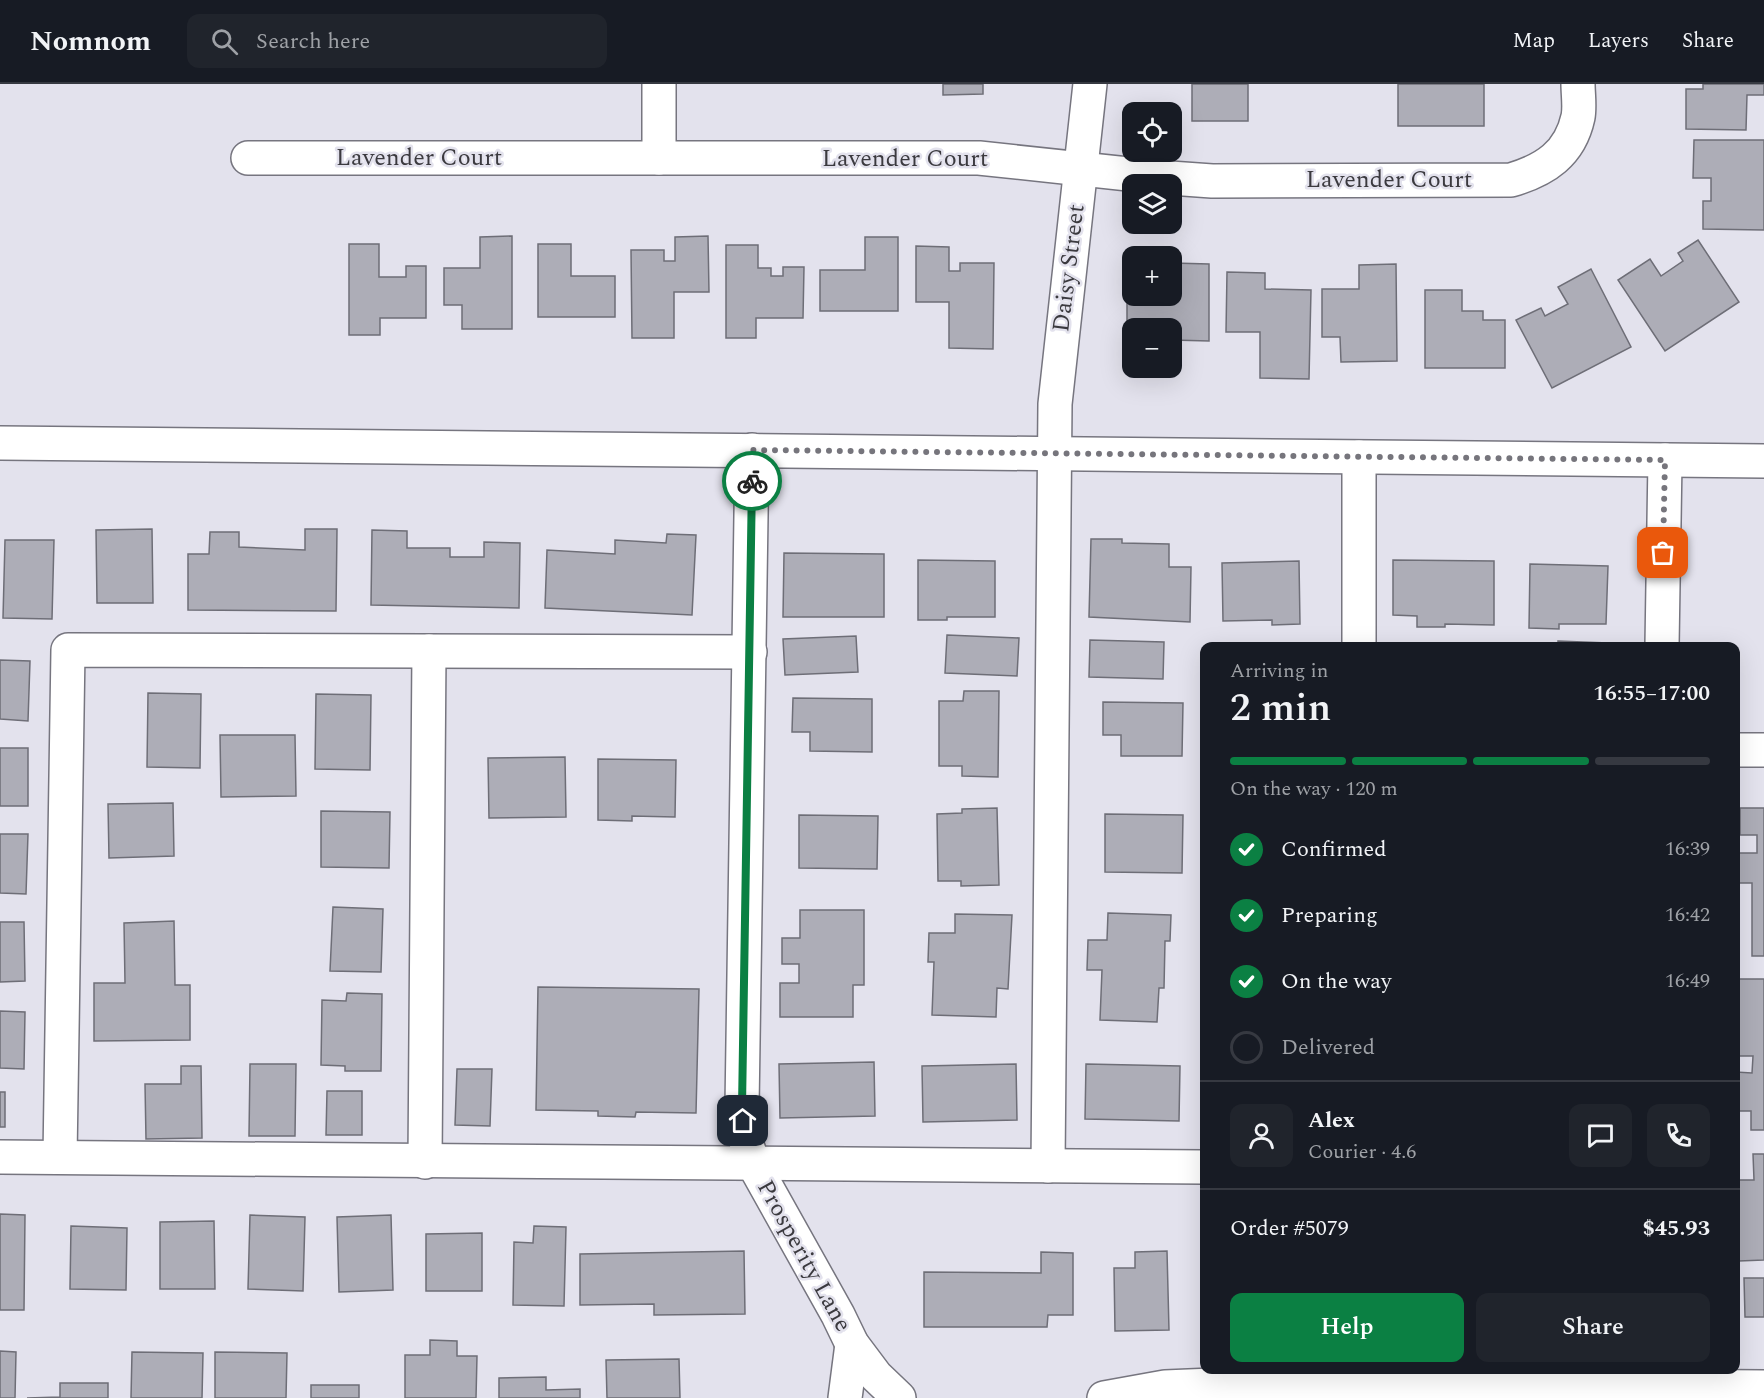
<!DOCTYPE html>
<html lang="en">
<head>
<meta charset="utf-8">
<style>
  :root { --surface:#171b24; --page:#20242c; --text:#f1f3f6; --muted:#9ea1a6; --line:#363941; --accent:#0b8043 }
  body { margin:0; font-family:Spectral,serif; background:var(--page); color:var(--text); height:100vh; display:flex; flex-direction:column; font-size:22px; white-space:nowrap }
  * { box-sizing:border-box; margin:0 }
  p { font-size:20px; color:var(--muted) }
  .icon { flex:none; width:33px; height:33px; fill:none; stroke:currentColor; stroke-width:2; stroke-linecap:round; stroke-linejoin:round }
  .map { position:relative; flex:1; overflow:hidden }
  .details { position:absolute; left:1200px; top:558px; width:540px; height:732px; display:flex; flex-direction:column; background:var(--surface); border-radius:12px; box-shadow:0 6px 24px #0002 }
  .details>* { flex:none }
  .buttons { position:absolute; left:1122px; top:18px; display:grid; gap:12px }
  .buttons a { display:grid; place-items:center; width:60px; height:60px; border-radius:12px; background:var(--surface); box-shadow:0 6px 24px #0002; font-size:30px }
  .pin { position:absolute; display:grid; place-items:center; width:51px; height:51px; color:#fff; margin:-26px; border-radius:12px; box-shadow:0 3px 9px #0006 }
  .courier { position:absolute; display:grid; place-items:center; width:60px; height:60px; margin:-30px; border:4px solid #0b8043; border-radius:50%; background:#fff; color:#222; box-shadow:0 2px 8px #0007 }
  .head em { font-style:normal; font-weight:600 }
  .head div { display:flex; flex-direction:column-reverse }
  .head { display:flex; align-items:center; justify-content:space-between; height:102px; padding:0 30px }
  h1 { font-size:39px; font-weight:600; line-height:45px }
  .bar { display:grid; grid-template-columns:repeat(4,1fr); gap:9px 6px; align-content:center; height:72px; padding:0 30px }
  .bar i { height:8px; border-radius:4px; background:var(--line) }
  .bar .on { background:var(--accent) }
  .bar p { grid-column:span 4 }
  .line { display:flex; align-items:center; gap:15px; padding:0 30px; border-top:2px solid var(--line) }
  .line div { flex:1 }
  .round { display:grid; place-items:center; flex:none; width:63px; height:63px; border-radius:12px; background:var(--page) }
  ol { padding:0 30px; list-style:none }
  li { display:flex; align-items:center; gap:18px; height:66px }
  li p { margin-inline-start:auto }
  li .icon { padding:6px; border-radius:50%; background:var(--accent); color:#fff; stroke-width:4 }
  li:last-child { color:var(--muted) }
  li i { width:33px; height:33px; border:3px solid var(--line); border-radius:50% }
  .cta { display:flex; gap:12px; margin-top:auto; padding:12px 30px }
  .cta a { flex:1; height:69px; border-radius:12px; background:var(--accent); color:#fff; font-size:24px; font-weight:600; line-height:69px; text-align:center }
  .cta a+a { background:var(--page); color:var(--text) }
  header { display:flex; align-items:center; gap:36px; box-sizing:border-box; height:84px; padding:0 30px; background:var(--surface); border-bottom:2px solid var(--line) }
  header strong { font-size:28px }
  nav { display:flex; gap:33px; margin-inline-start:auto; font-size:21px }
  .search { width:420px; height:54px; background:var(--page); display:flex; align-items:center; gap:15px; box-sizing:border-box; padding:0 21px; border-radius:12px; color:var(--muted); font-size:22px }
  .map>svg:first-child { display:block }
  .building { fill:#adadb7; stroke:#6e6e77; stroke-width:1.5 }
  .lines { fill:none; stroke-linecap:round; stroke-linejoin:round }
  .street-casing { stroke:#76757f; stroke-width:36 }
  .street { stroke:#fff; stroke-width:33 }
  .done { stroke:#76757c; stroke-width:6; stroke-dasharray:0 10.8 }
  .route { stroke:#0b8043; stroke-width:8 }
  .labels { text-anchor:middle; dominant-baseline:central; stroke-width:5; stroke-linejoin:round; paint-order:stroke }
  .street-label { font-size:24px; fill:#3b3a3f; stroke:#e3e2ed }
</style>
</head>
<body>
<header>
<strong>Nomnom</strong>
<div class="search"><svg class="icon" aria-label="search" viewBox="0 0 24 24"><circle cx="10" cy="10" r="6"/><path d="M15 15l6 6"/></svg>Search here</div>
<nav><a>Map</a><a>Layers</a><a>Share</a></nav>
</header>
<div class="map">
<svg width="1764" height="1314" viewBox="0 0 1764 1314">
  <rect width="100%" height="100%" fill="#e3e2ed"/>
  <!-- building -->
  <g class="building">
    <polygon points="943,0 983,0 983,10 943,11"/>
    <rect x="1192" y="0" width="56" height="37"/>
    <rect x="1398" y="0" width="86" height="42"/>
    <polygon points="1703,0 1764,0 1764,11 1747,11 1746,46 1686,45 1686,5 1703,5"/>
    <polygon points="1694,56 1764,56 1764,146 1703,145 1703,117 1711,117 1711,94 1693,94"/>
    <polygon points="512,152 512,245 462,245 462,221 444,221 444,184 480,184 480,153"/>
    <polygon points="708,152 709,208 674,208 674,254 632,254 631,166 664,166 664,177 675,177 675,153"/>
    <polygon points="865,153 898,153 898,227 820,227 820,186 865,186"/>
    <polygon points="1698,156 1739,218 1665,267 1618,196 1650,175 1661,192 1683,177 1678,169"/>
    <polygon points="349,160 379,160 379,193 406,193 406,182 426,182 426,234 380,234 380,251 349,251"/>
    <polygon points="538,160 571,160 571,192 615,192 615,233 538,233"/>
    <polygon points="726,161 758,161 758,184 771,184 771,192 783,192 783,183 804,183 803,234 756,234 756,254 726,254"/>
    <polygon points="916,162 949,163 949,187 960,187 960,179 994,179 993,265 949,264 949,218 916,218"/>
    <polygon points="1172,179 1209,180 1209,257 1172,256 1172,244 1132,244 1132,256 1127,256 1127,210 1172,212"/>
    <polygon points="1396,180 1397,277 1341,278 1340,253 1322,253 1322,205 1359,205 1359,181"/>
    <polygon points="1591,185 1631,263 1552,304 1516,236 1541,224 1545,232 1568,220 1558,203"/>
    <polygon points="1227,188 1265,189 1265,205 1311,206 1309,295 1260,294 1260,248 1226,248"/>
    <polygon points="1425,206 1462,206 1462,227 1483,227 1483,236 1505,236 1505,284 1425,284"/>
    <polygon points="152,445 153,519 97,519 96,446"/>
    <polygon points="305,445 337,445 336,527 188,526 188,470 209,470 210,448 239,448 239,463 305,466"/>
    <polygon points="372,446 407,447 407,464 450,464 450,473 484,473 484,458 520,459 519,524 371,521"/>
    <polygon points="667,450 696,451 692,531 545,524 547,466 615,470 615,456 666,459"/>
    <polygon points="1091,455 1122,455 1122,459 1169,460 1169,483 1191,483 1190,538 1089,533"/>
    <polygon points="5,456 54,456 52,535 3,534"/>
    <polygon points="784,469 884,470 884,533 783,533"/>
    <polygon points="918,476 995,477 995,533 947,533 947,536 918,536"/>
    <polygon points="1393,476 1494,477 1494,541 1445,540 1445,543 1417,543 1417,532 1393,531"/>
    <polygon points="1299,477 1300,540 1272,541 1272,536 1223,537 1222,479"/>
    <polygon points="1530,480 1608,482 1606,540 1559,540 1559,545 1529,544"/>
    <polygon points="947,551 1019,554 1017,592 945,589"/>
    <polygon points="856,552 858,588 785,591 783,555"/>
    <polygon points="1090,556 1164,558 1163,595 1089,593"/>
    <polygon points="1558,557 1632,560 1631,562 1558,562"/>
    <polygon points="1469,559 1469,562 1395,562 1395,561"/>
    <polygon points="0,576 30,577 28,637 0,635"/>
    <polygon points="964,607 999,607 998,693 962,692 962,682 939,682 939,617 963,617"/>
    <polygon points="148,609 201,610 200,684 147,683"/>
    <polygon points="316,610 371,611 370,686 315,685"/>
    <polygon points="793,614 872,615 872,668 810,667 810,648 792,648"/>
    <polygon points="1103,618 1183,619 1182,672 1121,672 1121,651 1103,651"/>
    <polygon points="220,651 295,651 296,712 221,713"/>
    <rect x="0" y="664" width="28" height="58"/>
    <polygon points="565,673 566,733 489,734 488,674"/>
    <polygon points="598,675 676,676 675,733 632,732 632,737 598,736"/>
    <polygon points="173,719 174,772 109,774 108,720"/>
    <polygon points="997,724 999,801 961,802 961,797 938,797 937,730 962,729 962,725"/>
    <polygon points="1740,724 1764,724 1764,872 1752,872 1752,799 1737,799 1737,769 1757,769 1757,751 1740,751"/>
    <polygon points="321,727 390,728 389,784 321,783"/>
    <polygon points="1105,730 1183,731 1182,789 1105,788"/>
    <polygon points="799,731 878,732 877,785 799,784"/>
    <polygon points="0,750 28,750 26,810 0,809"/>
    <polygon points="333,823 383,825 381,888 330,887"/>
    <polygon points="800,826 864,826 864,901 853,901 853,933 780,933 780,899 799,899 799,880 782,880 782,854 800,854"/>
    <polygon points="1108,829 1171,831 1170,857 1165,857 1164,904 1159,904 1157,938 1100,936 1102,886 1087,886 1088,856 1107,856"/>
    <polygon points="955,830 1012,831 1008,905 997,904 996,933 932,931 934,878 928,878 929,849 955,849"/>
    <polygon points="174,837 175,901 190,901 190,956 94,957 94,899 125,899 124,839"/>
    <polygon points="0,838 24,838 25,897 0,898"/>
    <polygon points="1736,895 1764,895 1764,1046 1751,1046 1751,1027 1736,1027 1736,988 1752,989 1753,972 1736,972"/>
    <polygon points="538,903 699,905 696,1029 636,1028 635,1033 598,1032 598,1027 536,1026"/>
    <polygon points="347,909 382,910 381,987 345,987 345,982 321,981 322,916 346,917"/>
    <polygon points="0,927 25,928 24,985 0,984"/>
    <polygon points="874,978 875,1032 780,1034 779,980"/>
    <polygon points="250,980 296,980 295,1052 249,1052"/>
    <polygon points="1016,980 1017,1036 923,1038 922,982"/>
    <polygon points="1086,980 1180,982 1179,1037 1085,1035"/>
    <polygon points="181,982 201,982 202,1054 146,1055 145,1000 181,1000"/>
    <polygon points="457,985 492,985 490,1042 455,1041"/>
    <polygon points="327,1007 362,1007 362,1051 326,1051"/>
    <rect x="0" y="1008" width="5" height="35"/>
    <polygon points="1753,1070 1764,1070 1764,1176 1739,1177 1736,1096 1754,1096"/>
    <polygon points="0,1130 25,1131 24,1226 0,1226"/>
    <polygon points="250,1131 305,1133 303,1207 248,1205"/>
    <polygon points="391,1131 393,1206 339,1208 337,1133"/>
    <polygon points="214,1137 215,1205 160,1205 160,1138"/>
    <polygon points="71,1142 127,1144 126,1206 70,1205"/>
    <polygon points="534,1142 566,1143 564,1222 513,1221 514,1158 533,1159"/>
    <polygon points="482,1149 482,1207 426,1207 426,1150"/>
    <polygon points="744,1167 745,1230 654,1231 654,1220 580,1221 580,1170"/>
    <polygon points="1167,1167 1169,1246 1115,1247 1114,1184 1135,1184 1135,1168"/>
    <polygon points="1041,1168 1073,1169 1073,1231 1048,1231 1047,1243 924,1243 924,1188 1041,1189"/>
    <polygon points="1744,1194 1764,1194 1764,1233 1745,1233"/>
    <polygon points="430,1256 457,1257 457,1272 477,1272 476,1314 405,1314 405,1271 430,1271"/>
    <polygon points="0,1267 16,1268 15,1314 0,1314"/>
    <polygon points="132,1268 203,1269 202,1314 131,1314"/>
    <polygon points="215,1268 287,1269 286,1314 215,1314"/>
    <polygon points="679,1275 680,1314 607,1314 606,1276"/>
    <polygon points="546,1293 546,1306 580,1305 580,1314 499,1314 499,1294"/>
    <polygon points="60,1299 108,1299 108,1314 27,1314 60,1313"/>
    <rect x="311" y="1301" width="48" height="13"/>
  </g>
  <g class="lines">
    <defs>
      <g id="street">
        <path d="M248 74H979L1156 93 1212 97 1511 96C1545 86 1570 70 1578 33 1580 23 1578 10 1578 0"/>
        <polyline points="659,74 659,0"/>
        <polyline points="0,359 1764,377"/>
        <polyline points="752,366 742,1023 744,1052 753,1079 838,1231 852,1260 876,1292 899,1314"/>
        <polyline points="1359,373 1359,562"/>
        <polyline points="1662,562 1665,376"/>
        <polyline points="1736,666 1764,666"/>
        <polyline points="0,1073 1204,1083"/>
        <polyline points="60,1073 68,566 750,568"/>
        <polyline points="425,1078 429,567"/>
        <polyline points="1048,1082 1055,320 1090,0"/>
        <polyline points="845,1314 852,1260"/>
        <polyline points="1104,1314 1165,1303 1259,1299 1764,1303"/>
      </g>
    </defs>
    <!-- street casing -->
    <use href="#street" class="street-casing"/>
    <!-- street -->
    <use href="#street" class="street"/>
  </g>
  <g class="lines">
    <!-- done -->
    <polyline class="done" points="752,397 752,366 1665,376 1663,469"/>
    <!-- route -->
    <polyline class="route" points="743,1037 742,1023 752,397"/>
  </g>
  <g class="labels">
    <!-- street labels -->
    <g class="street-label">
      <text x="419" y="74">Lavender Court</text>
      <text x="905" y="75">Lavender Court</text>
      <text x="1389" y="96">Lavender Court</text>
      <text transform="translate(1069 184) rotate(-83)">Daisy Street</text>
      <text transform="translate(804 1172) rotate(61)">Prosperity Lane</text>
    </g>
  </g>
</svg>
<div class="buttons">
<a><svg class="icon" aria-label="locate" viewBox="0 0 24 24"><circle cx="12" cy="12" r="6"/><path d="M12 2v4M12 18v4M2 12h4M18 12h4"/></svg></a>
<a><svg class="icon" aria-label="layers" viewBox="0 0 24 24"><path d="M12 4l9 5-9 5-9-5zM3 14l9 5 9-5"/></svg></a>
<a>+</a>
<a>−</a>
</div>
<div class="pin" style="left:1663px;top:469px;background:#ea580c"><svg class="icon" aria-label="bag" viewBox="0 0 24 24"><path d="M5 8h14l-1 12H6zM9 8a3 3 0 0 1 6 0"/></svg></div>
<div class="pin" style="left:743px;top:1037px;background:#1f2937"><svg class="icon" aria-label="home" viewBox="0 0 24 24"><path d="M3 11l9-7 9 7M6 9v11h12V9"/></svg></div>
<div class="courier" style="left:752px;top:397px"><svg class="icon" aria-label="bike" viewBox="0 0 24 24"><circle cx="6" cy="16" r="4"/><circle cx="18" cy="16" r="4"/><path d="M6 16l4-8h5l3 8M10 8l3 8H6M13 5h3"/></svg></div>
<section class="details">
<div class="head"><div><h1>2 min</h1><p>Arriving in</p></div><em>16:55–17:00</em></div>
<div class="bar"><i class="on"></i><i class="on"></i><i class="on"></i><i></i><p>On the way · 120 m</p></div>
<ol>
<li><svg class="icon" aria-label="check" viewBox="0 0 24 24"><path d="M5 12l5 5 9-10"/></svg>Confirmed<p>16:39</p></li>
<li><svg class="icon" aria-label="check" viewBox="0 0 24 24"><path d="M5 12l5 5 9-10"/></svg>Preparing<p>16:42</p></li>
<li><svg class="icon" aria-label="check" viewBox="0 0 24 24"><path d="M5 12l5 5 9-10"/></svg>On the way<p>16:49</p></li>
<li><i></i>Delivered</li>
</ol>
<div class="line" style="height:108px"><a class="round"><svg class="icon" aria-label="person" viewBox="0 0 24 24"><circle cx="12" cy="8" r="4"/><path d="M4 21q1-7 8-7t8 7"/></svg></a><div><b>Alex</b><p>Courier · 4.6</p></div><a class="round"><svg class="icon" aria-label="chat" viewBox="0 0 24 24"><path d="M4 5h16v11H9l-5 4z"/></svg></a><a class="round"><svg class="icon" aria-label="phone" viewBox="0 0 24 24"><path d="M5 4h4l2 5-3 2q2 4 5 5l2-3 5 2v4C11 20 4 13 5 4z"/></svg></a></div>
<div class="line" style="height:78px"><div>Order #5079</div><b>$45.93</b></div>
<div class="cta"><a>Help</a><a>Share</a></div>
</section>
</div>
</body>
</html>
